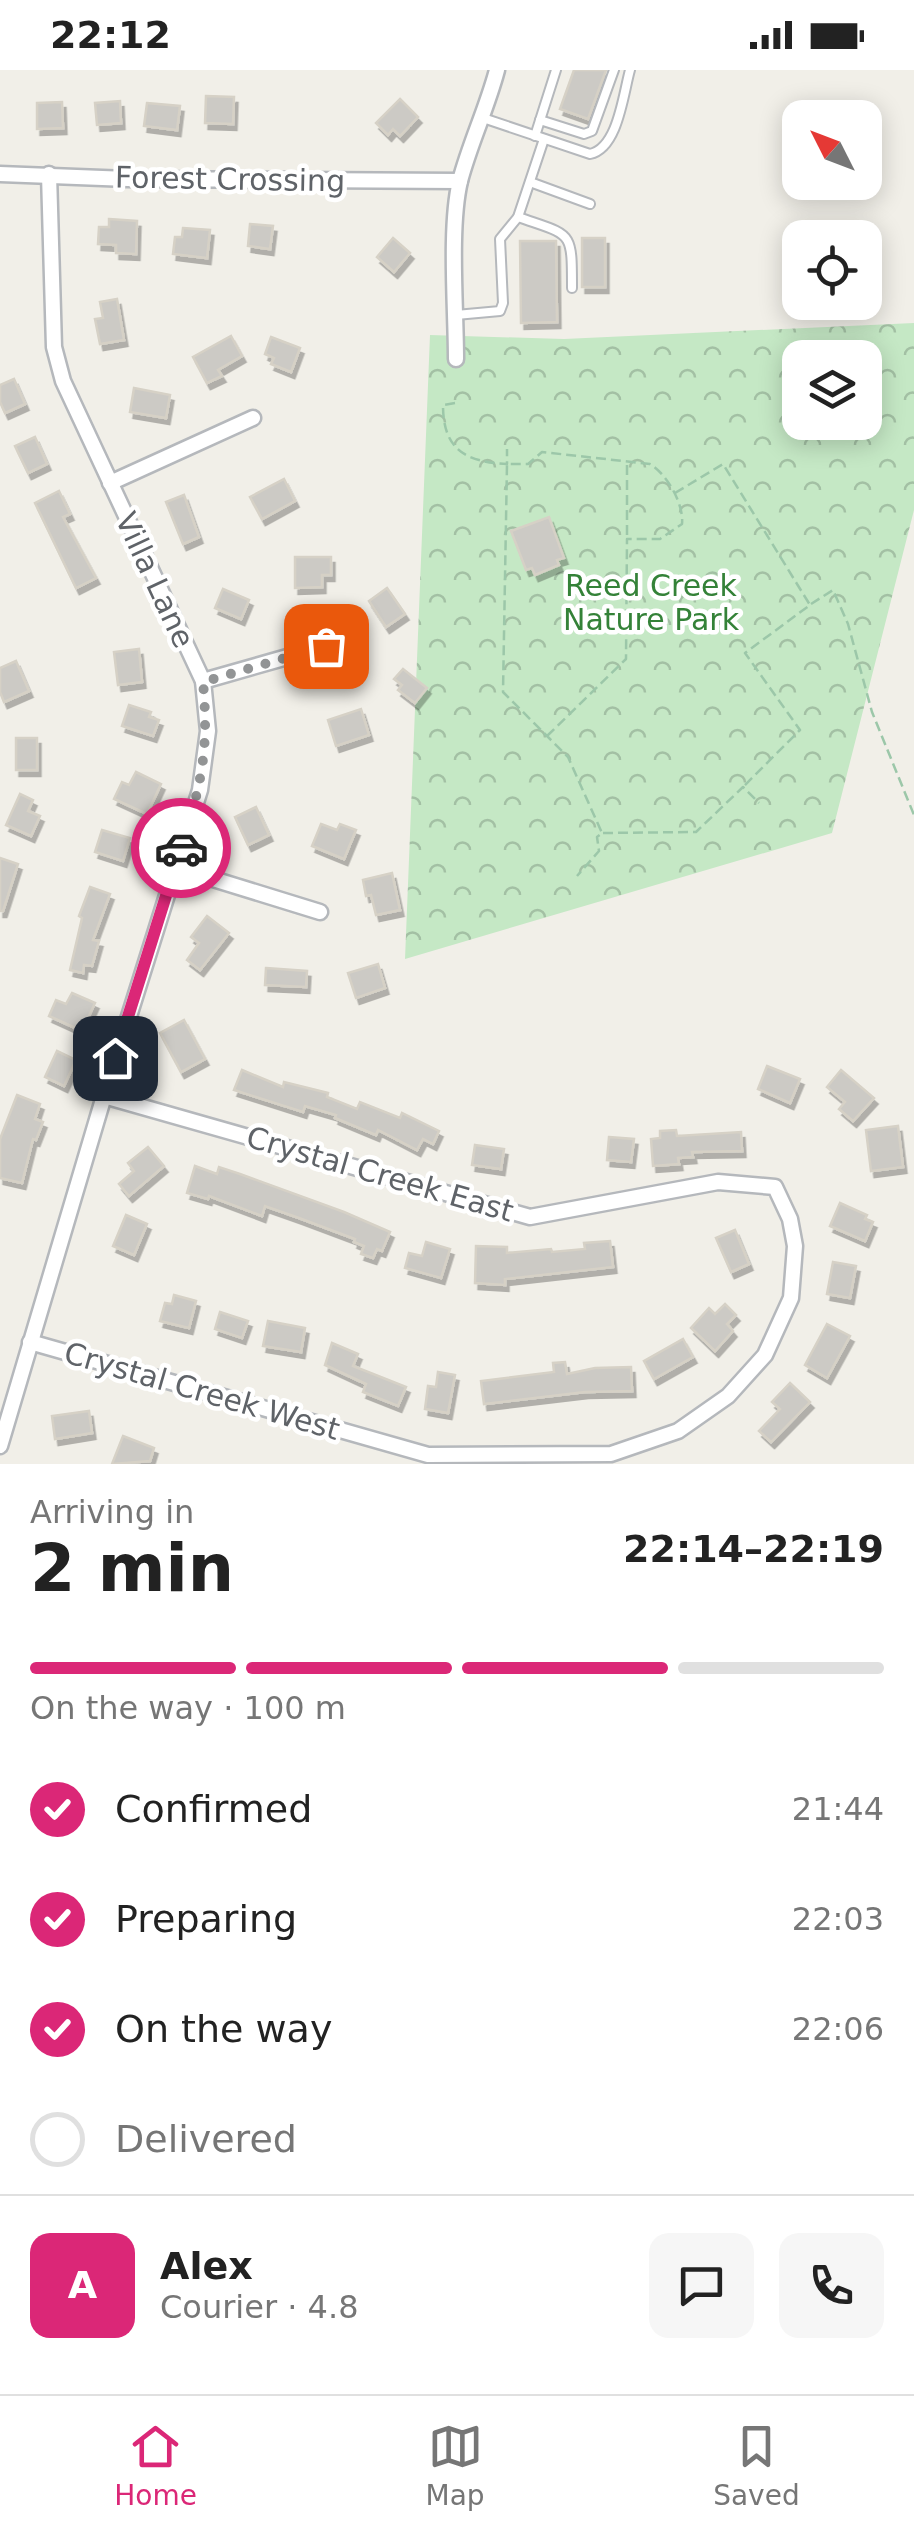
<!DOCTYPE html>
<html lang="en">
<head>
<meta charset="utf-8">
<style>
  :root { --surface:#fff; --page:#f6f6f6; --text:#222; --muted:#767676; --line:#e0e0e0; --accent:#db2777 }
  body { margin:0; font-family:"DejaVu Sans",sans-serif; background:var(--page); color:var(--text); height:100vh; display:flex; flex-direction:column; font-size:38px; white-space:nowrap }
  * { box-sizing:border-box; margin:0 }
  p { font-size:32px; color:var(--muted) }
  .icon { flex:none; width:55px; height:55px; fill:none; stroke:currentColor; stroke-width:2; stroke-linecap:round; stroke-linejoin:round }
  .map { position:relative; height:1394px; overflow:hidden }
  .panel { display:flex; flex-direction:column; background:var(--surface); flex:1 }
  .panel>* { flex:none }
  .needle { width:65px; rotate:312deg }
  .controls { position:absolute; left:782px; top:30px; display:grid; gap:20px }
  .controls a { display:grid; place-items:center; width:100px; height:100px; border-radius:20px; background:var(--surface); box-shadow:0 5px 25px #0003; font-size:50px }
  .pin { position:absolute; display:grid; place-items:center; width:85px; height:85px; color:#fff; margin:-42px; border-radius:20px; box-shadow:0 5px 15px #0006 }
  .courier { position:absolute; display:grid; place-items:center; width:100px; height:100px; margin:-50px; border:8px solid #db2777; border-radius:50%; background:#fff; color:#222; box-shadow:0 2px 12px #0007 }
  .summary em { font-style:normal; font-weight:700 }
  .summary div { display:flex; flex-direction:column-reverse }
  .summary { display:flex; align-items:center; justify-content:space-between; height:170px; padding:0 30px }
  h1 { font-size:65px; font-weight:700; line-height:75px }
  .bar { display:grid; grid-template-columns:repeat(4,1fr); gap:15px 10px; align-content:center; height:120px; padding:0 30px }
  .bar i { height:12px; border-radius:8px; background:var(--line) }
  .bar .current { background:var(--accent) }
  .bar p { grid-column:span 4 }
  .line { display:flex; align-items:center; gap:25px; padding:0 30px; border-top:2px solid var(--line) }
  .line div { flex:1 }
  .round { display:grid; place-items:center; flex:none; width:105px; height:105px; border-radius:20px; background:var(--page) }
  ol { padding:0 30px; list-style:none }
  li { display:flex; align-items:center; gap:30px; height:110px }
  li p { margin-inline-start:auto }
  li .icon { padding:10px; border-radius:50%; background:var(--accent); color:#fff; stroke-width:4 }
  li:last-child { color:var(--muted) }
  li i { width:55px; height:55px; border:5px solid var(--line); border-radius:50% }
  .status { display:flex; justify-content:space-between; align-items:center; height:70px; padding:0 50px; background:var(--surface); direction:ltr }
  .status svg { height:28px; fill:currentColor }
  .tab-bar { display:flex; justify-content:space-around; align-items:center; height:140px; border-top:2px solid var(--line); background:var(--surface); font-size:28px; color:var(--muted) }
  .tab-bar a { display:grid; justify-items:center; gap:5px }
  .tab-bar .current { color:var(--accent) }
  .map>svg:first-child { display:block }
  .park { fill:url(#park-crowns); fill-rule:evenodd }
  .building { fill:#cccac5; stroke:#d6d1c6; stroke-width:2.5; filter:url(#shadow) }
  .lines { fill:none; stroke-linecap:round; stroke-linejoin:round }
  .service-casing { stroke:#b5b8bc; stroke-width:12 }
  .minor-casing { stroke:#b5b8bc; stroke-width:19 }
  .path { stroke:#9cc7a9; stroke-width:2.5; stroke-dasharray:10 5; stroke-linecap:butt }
  .service { stroke:#fff; stroke-width:8 }
  .minor { stroke:#fff; stroke-width:14 }
  .done { stroke:#929495; stroke-width:10; stroke-dasharray:0 18 }
  .route { stroke:#db2777; stroke-width:12 }
  .labels { text-anchor:middle; dominant-baseline:central; stroke-width:9; stroke-linejoin:round; paint-order:stroke }
  .street-label { font-size:30px; fill:#5f6368; stroke:#fff }
  .park-label { font-size:30px; fill:#348238; stroke:#fff }
</style>
</head>
<body>
<div class="status"><b>22:12</b><svg viewBox="0 0 49 12"><path d="M0 12V9h3v3zM5 12V6h3v6zM10 12V3h3v9zM15 12V0h3v12zM26 1h20v11H26zM47 4h2v5h-2z"/></svg></div>
<div class="map">
<svg width="914" height="1394" viewBox="0 0 914 1394">
  <defs>
    <pattern id="park-crowns" width="20" height="18" patternUnits="userSpaceOnUse" patternTransform="scale(2.5)"><rect width="20" height="18" fill="#c5e8c5"/><path d="M2 6a3 3 0 1 1 6 0M12 15a3 3 0 1 1 6 0" fill="none" stroke="#a3c0a4"/></pattern>
    <filter id="shadow"><feDropShadow dx="3.5" dy="6" stdDeviation="0" flood-color="#0004"/></filter>
  </defs>
  <rect width="100%" height="100%" fill="#f1efe8"/>
  <!-- park -->
  <path class="park" d="M914 253V440L832 763 405 889 430 265 564 269ZM800 288H865V352H800Z"/>
  <!-- building -->
  <g class="building">
    <polygon points="574,0 606,0 588,49 560,39"/>
    <polygon points="206,26 234,27 233,54 205,53"/>
    <polygon points="400,29 418,47 400,66 393,59 388,65 376,53"/>
    <polygon points="120,31 121,53 97,55 95,33"/>
    <polygon points="62,32 63,58 37,59 37,33"/>
    <polygon points="147,33 180,36 177,60 144,56"/>
    <polygon points="109,149 137,151 136,184 116,183 116,175 98,174 99,157 109,157"/>
    <polygon points="250,154 273,156 270,179 248,176"/>
    <polygon points="183,158 210,160 207,188 173,184 175,167 182,167"/>
    <polygon points="393,168 410,183 394,202 377,187"/>
    <rect x="582" y="168" width="23" height="49"/>
    <polygon points="520,171 556,171 557,252 521,253"/>
    <polygon points="117,229 124,270 100,274 95,249 103,248 100,232"/>
    <polygon points="231,266 242,286 218,300 222,306 207,313 193,287"/>
    <polygon points="271,267 300,278 291,302 271,294 274,288 265,284"/>
    <polygon points="14,309 25,334 5,343 0,332 0,315"/>
    <polygon points="134,318 170,325 166,348 130,342"/>
    <polygon points="35,367 47,394 28,403 15,376"/>
    <polygon points="284,409 295,431 262,449 250,427"/>
    <polygon points="59,421 70,444 63,447 96,508 76,518 35,433"/>
    <polygon points="184,425 199,467 183,474 166,432"/>
    <polygon points="549,447 564,488 557,490 559,495 535,505 532,498 526,500 511,461"/>
    <polygon points="295,487 331,487 331,505 322,505 322,517 295,518"/>
    <polygon points="387,518 405,544 386,557 369,531"/>
    <polygon points="223,519 249,530 241,549 215,538"/>
    <polygon points="139,579 142,612 118,615 114,582"/>
    <polygon points="16,591 29,621 4,632 0,622 0,598"/>
    <polygon points="403,599 427,618 415,633 398,620 402,615 394,609"/>
    <polygon points="129,635 151,642 149,647 159,650 153,666 122,656"/>
    <polygon points="361,639 369,665 336,676 328,650"/>
    <rect x="16" y="668" width="21" height="32"/>
    <polygon points="136,702 161,714 147,744 114,729 122,712 129,715"/>
    <polygon points="20,724 33,730 28,741 40,746 31,766 6,755"/>
    <polygon points="256,737 269,765 248,775 235,747"/>
    <polygon points="321,754 337,760 340,754 356,760 344,789 312,776"/>
    <polygon points="102,760 130,768 123,791 95,782"/>
    <polygon points="0,788 18,794 3,841 0,841"/>
    <polygon points="392,803 400,840 376,845 371,825 366,826 363,810"/>
    <polygon points="90,817 110,824 93,870 99,871 92,896 84,895 83,903 70,900 82,848 79,846"/>
    <polygon points="207,846 229,863 200,900 187,890 199,873 191,867"/>
    <polygon points="378,894 385,918 356,928 348,903"/>
    <polygon points="266,898 307,901 306,917 265,915"/>
    <polygon points="72,923 95,933 82,961 49,946 56,930 66,934"/>
    <polygon points="184,950 205,989 181,1002 160,963"/>
    <polygon points="57,981 76,990 64,1016 45,1007"/>
    <polygon points="767,996 800,1009 790,1033 758,1019"/>
    <polygon points="242,1000 283,1017 284,1012 328,1023 327,1027 357,1039 360,1032 400,1048 402,1043 439,1061 433,1074 423,1069 417,1080 378,1060 376,1065 335,1048 336,1045 305,1036 303,1042 234,1020"/>
    <polygon points="841,1000 874,1028 853,1051 839,1039 845,1032 827,1017"/>
    <polygon points="17,1025 40,1034 35,1049 43,1052 36,1070 33,1069 22,1113 0,1108 0,1069"/>
    <polygon points="898,1056 903,1097 871,1101 866,1060"/>
    <polygon points="676,1060 677,1066 741,1062 742,1081 692,1082 693,1087 678,1088 679,1094 653,1096 651,1069 660,1068 660,1061"/>
    <polygon points="609,1067 634,1069 631,1092 607,1090"/>
    <polygon points="475,1075 504,1079 501,1099 472,1095"/>
    <polygon points="148,1077 164,1096 129,1126 119,1114 134,1101 128,1093"/>
    <polygon points="195,1096 217,1104 219,1097 240,1104 344,1142 390,1162 382,1181 377,1179 373,1188 361,1184 364,1176 354,1172 355,1169 299,1148 265,1136 262,1146 209,1126 208,1129 187,1123"/>
    <polygon points="840,1133 867,1145 865,1149 873,1152 865,1171 830,1156"/>
    <polygon points="126,1145 147,1154 134,1185 113,1176"/>
    <polygon points="735,1160 749,1194 731,1202 716,1168"/>
    <polygon points="610,1171 613,1197 505,1209 505,1215 475,1213 476,1176 507,1177 507,1183 551,1179 552,1182 585,1179 584,1173"/>
    <polygon points="426,1172 450,1179 441,1208 405,1198 409,1183 422,1186"/>
    <polygon points="833,1192 856,1196 850,1228 827,1224"/>
    <polygon points="174,1225 196,1231 189,1258 160,1251 165,1233 172,1234"/>
    <polygon points="725,1234 736,1245 727,1254 733,1261 715,1281 691,1258 709,1238 715,1244"/>
    <polygon points="220,1242 248,1251 242,1268 215,1259"/>
    <polygon points="268,1251 305,1258 301,1282 263,1276"/>
    <polygon points="827,1254 850,1266 827,1308 805,1295"/>
    <polygon points="683,1269 693,1287 654,1309 644,1291"/>
    <polygon points="332,1273 358,1284 353,1296 406,1317 398,1336 363,1322 366,1314 325,1295"/>
    <polygon points="565,1292 567,1304 595,1298 631,1297 632,1321 585,1322 484,1334 481,1311 554,1302 553,1293"/>
    <polygon points="438,1302 455,1305 448,1343 425,1339 428,1316 436,1317"/>
    <polygon points="790,1313 810,1332 771,1372 759,1361 780,1339 772,1332"/>
    <polygon points="89,1341 92,1363 55,1369 52,1346"/>
    <polygon points="123,1366 154,1378 150,1391 112,1394"/>
  </g>
  <g class="lines">
    <defs>
      <g id="service">
        <path d="M483 48 590 84C618 78 623 25 630 0"/>
        <polyline points="540,50 584,64 592,61 614,0"/>
        <polyline points="535,66 556,0"/>
        <polyline points="530,112 590,134"/>
        <path d="M518 147C572 166 572 159 572 218"/>
        <polyline points="456,245 500,241 503,233 500,169 518,147 544,69"/>
      </g>
      <g id="minor">
        <polyline points="0,104 128,109 460,111"/>
        <path d="M456 289C456 239 449 158 460 111 470 73 487 38 497 0"/>
        <polyline points="110,413 253,348"/>
        <polyline points="203,611 326,576"/>
        <polyline points="174,797 320,842"/>
        <polyline points="30,1272 428,1385 611,1384 678,1361 728,1326 765,1285 791,1228 795,1176 790,1149 775,1117 718,1112 530,1147 104,1026"/>
        <polyline points="0,1376 104,1026 200,720 208,661 203,611 63,311 54,277 49,104"/>
      </g>
    </defs>
    <!-- service casing -->
    <use href="#service" class="service-casing"/>
    <!-- minor casing -->
    <use href="#minor" class="minor-casing"/>
    <!-- path -->
    <g class="path">
      <path d="M455 333 443 335C443 380 466 392 507 394V379"/>
      <polyline points="627,395 627,467"/>
      <polyline points="675,423 723,394 810,535 745,583 800,660 743,717"/>
      <polyline points="811,534 833,520 848,554 872,642 914,745"/>
      <path d="M547 666 626 589 627 469H660L682 454C684 434 667 404 650 394L542 382 528 394H507L503 622 568 687 602 763 597 767 599 781 577 806"/>
      <polyline points="603,763 696,762 743,717 759,733"/>
    </g>
    <!-- service -->
    <use href="#service" class="service"/>
    <!-- minor -->
    <use href="#minor" class="minor"/>
  </g>
  <g class="lines">
    <!-- done -->
    <path class="done" d="M181 778C202 713 209 679 203 612L326 576"/>
    <!-- route -->
    <polyline class="route" points="115,988 181,778"/>
  </g>
  <g class="labels">
    <!-- street labels -->
    <g class="street-label">
      <text transform="translate(230 109) rotate(1)">Forest Crossing</text>
      <text transform="translate(155 510) rotate(65)">Villa Lane</text>
      <text transform="translate(380 1104) rotate(16)">Crystal Creek East</text>
      <text transform="translate(202 1321) rotate(16)">Crystal Creek West</text>
    </g>
    <!-- park labels -->
    <g class="park-label">
      <text x="651" y="515">Reed Creek<tspan x="651" dy="34">Nature Park</tspan></text>
    </g>
  </g>
</svg>
<div class="controls">
<a><svg class="needle" viewBox="-14 -14 28 28"><path d="M0-13l5 13h-10z" fill="#e53935"/><path d="M0 13l5-13h-10z" fill="#767676"/></svg></a>
<a><svg class="icon" aria-label="locate" viewBox="0 0 24 24"><circle cx="12" cy="12" r="6"/><path d="M12 2v4M12 18v4M2 12h4M18 12h4"/></svg></a>
<a><svg class="icon" aria-label="layers" viewBox="0 0 24 24"><path d="M12 4l9 5-9 5-9-5zM3 14l9 5 9-5"/></svg></a>
</div>
<div class="pin" style="left:326px;top:576px;background:#ea580c"><svg class="icon" aria-label="bag" viewBox="0 0 24 24"><path d="M5 8h14l-1 12H6zM9 8a3 3 0 0 1 6 0"/></svg></div>
<div class="pin" style="left:115px;top:988px;background:#1f2937"><svg class="icon" aria-label="home" viewBox="0 0 24 24"><path d="M3 11l9-7 9 7M6 9v11h12V9"/></svg></div>
<div class="courier" style="left:181px;top:778px"><svg class="icon" aria-label="car" viewBox="0 0 24 24"><path d="M5 17H2v-5l4-1 3-4h7l3 4 3 1v5h-3M9 17h6M6 11h13"/><circle cx="7" cy="17" r="2"/><circle cx="17" cy="17" r="2"/></svg></div>
</div>
<section class="panel">
<div class="summary"><div><h1>2 min</h1><p>Arriving in</p></div><em>22:14–22:19</em></div>
<div class="bar"><i class="current"></i><i class="current"></i><i class="current"></i><i></i><p>On the way · 100 m</p></div>
<ol>
<li><svg class="icon" aria-label="check" viewBox="0 0 24 24"><path d="M5 12l5 5 9-10"/></svg>Confirmed<p>21:44</p></li>
<li><svg class="icon" aria-label="check" viewBox="0 0 24 24"><path d="M5 12l5 5 9-10"/></svg>Preparing<p>22:03</p></li>
<li><svg class="icon" aria-label="check" viewBox="0 0 24 24"><path d="M5 12l5 5 9-10"/></svg>On the way<p>22:06</p></li>
<li><i></i>Delivered</li>
</ol>
<div class="line" style="height:180px"><b class="round" style="background:var(--accent);color:#fff">A</b><div><b>Alex</b><p>Courier · 4.8</p></div><a class="round"><svg class="icon" aria-label="chat" viewBox="0 0 24 24"><path d="M4 5h16v11H9l-5 4z"/></svg></a><a class="round"><svg class="icon" aria-label="phone" viewBox="0 0 24 24"><path d="M5 4h4l2 5-3 2q2 4 5 5l2-3 5 2v4C11 20 4 13 5 4z"/></svg></a></div>
</section>
<nav class="tab-bar">
<a class="current"><svg class="icon" aria-label="home" viewBox="0 0 24 24"><path d="M3 11l9-7 9 7M6 9v11h12V9"/></svg>Home</a>
<a><svg class="icon" aria-label="map" viewBox="0 0 24 24"><path d="M3 6l6-2 6 2 6-2v14l-6 2-6-2-6 2zM9 4v14M15 6v14"/></svg>Map</a>
<a><svg class="icon" aria-label="saved" viewBox="0 0 24 24"><path d="M7 4h10v16l-5-4-5 4z"/></svg>Saved</a>
</nav>
</body>
</html>
